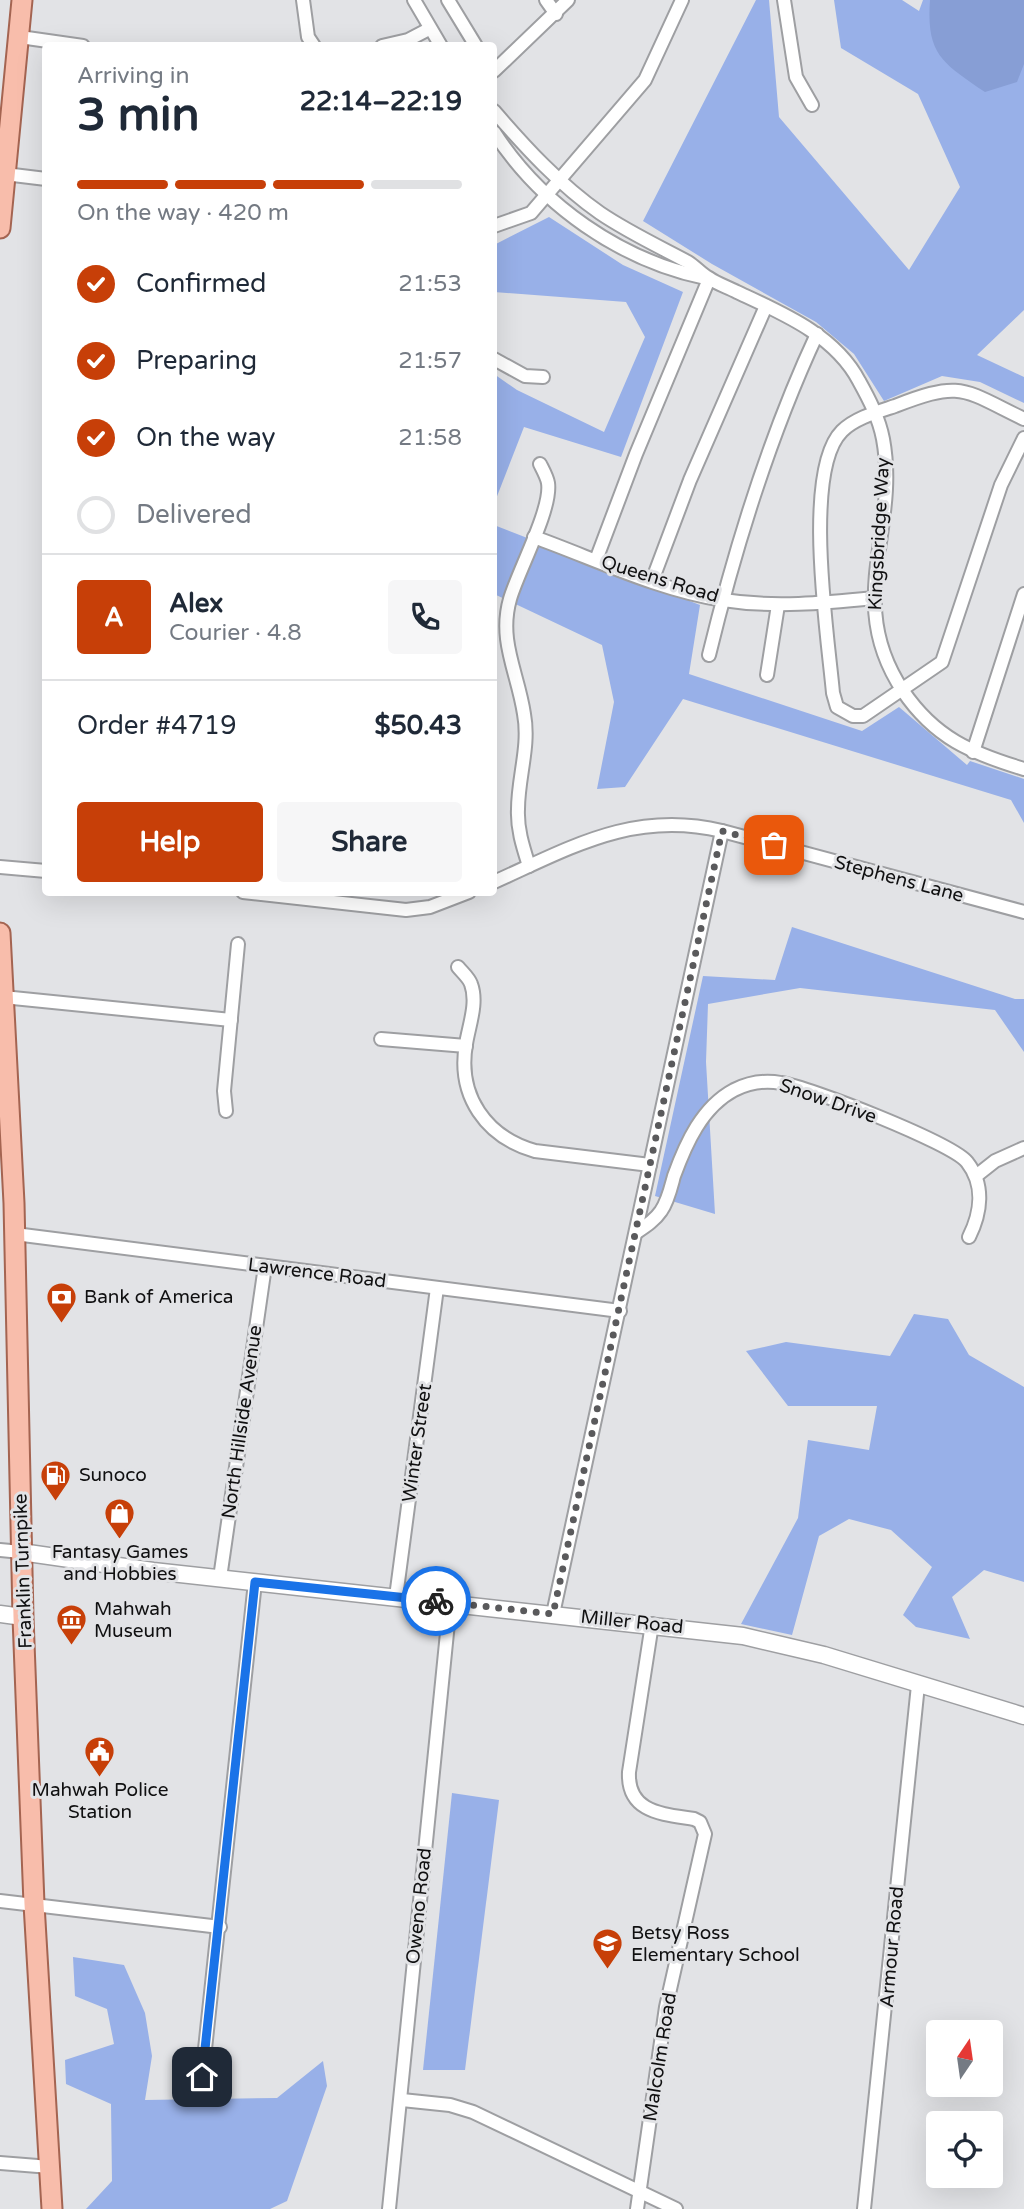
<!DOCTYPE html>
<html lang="en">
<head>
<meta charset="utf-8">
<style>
  :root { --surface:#fff; --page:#f6f6f7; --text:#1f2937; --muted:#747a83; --line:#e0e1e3; --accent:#c73f08 }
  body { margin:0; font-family:"Varela Round",sans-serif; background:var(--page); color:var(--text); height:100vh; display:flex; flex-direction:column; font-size:26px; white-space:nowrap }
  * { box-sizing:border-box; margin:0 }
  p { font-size:23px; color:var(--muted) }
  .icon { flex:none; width:38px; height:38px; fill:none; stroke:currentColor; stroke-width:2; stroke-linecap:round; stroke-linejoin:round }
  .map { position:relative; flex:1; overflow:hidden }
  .panel { position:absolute; left:42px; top:42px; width:455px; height:854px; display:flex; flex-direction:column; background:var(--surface); border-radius:7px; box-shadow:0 7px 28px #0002 }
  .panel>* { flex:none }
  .needle { width:46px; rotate:13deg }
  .buttons { position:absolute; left:926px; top:2020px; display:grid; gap:14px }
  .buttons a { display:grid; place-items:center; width:77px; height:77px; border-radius:7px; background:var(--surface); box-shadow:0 7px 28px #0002; font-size:35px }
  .pin { position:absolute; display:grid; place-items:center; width:60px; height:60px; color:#fff; margin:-30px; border-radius:14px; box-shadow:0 4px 10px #0006 }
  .courier { position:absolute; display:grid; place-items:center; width:70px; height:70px; margin:-35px; border:5px solid #1a73e8; border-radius:50%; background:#fff; color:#222; box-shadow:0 2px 9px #0007 }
  .summary em { font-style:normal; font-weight:800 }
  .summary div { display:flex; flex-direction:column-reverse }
  .summary { display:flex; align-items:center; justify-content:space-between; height:119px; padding:0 35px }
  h1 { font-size:46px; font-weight:800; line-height:52px }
  .bar { display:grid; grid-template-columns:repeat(4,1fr); gap:10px 7px; align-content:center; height:84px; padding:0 35px }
  .bar i { height:9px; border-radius:5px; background:var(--line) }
  .bar .active { background:var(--accent) }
  .bar p { grid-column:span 4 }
  .line { display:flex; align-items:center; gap:18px; padding:0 35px; border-top:2px solid var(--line) }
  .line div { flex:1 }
  .round { display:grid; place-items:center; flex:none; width:74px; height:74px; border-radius:7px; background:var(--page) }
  ol { padding:0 35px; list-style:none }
  li { display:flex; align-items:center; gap:21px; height:77px }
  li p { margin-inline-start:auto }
  li .icon { padding:7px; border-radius:50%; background:var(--accent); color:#fff; stroke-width:4 }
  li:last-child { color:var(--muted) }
  li i { width:38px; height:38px; border:4px solid var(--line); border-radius:50% }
  .action { display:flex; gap:14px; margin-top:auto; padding:14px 35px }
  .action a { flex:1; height:80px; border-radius:7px; background:var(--accent); color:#fff; font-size:28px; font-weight:800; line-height:80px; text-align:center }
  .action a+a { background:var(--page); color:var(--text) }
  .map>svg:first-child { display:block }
  .forest { fill:#98b0e8 }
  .water { fill:#879ed5 }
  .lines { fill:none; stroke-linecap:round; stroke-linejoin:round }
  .minor-casing { stroke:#9e9fa2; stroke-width:16 }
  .tertiary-casing { stroke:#9e9fa2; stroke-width:19 }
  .primary-casing { stroke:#a46451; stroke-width:23 }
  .minor { stroke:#fff; stroke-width:12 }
  .tertiary { stroke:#fff; stroke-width:16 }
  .primary { stroke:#f8bdab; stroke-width:19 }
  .done { stroke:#5a5a5c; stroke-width:7; stroke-dasharray:0 12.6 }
  .route { stroke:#1a73e8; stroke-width:9 }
  .labels { text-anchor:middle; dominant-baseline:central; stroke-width:6; stroke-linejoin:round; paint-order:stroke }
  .street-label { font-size:19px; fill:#101011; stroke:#e2e3e6 }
  .poi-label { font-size:19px; fill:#101011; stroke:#e2e3e6; text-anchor:start }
</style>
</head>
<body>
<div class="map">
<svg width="1024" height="2209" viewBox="0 0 1024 2209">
  <rect width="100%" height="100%" fill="#e2e3e6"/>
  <!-- forest -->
  <g class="forest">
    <polygon points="756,0 769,0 779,117 909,270 960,187 918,94 841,48 834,0 902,0 919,11 923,0 1024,0 1024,310 977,355 1024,377 1024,403 980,382 942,376 884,401 854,354 816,322 712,264 643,221"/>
    <polygon points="549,217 623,265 683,292 621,457 524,427 494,504 494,374 517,390 604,432 645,337 626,302 494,292 494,245"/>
    <polygon points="494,525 700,605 689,674 862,731 899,707 967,765 970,761 1024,779 1024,823 1011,800 683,699 625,787 597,789 614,702 602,645 494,594"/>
    <polygon points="792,927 1015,999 1024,999 1024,1052 995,1010 800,988 708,1004 706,1062 715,1214 655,1196 703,976 775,980"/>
    <polygon points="914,1314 948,1319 969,1355 1024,1387 1024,1582 984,1570 952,1597 970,1639 916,1627 903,1615 932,1567 891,1530 849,1519 819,1536 792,1635 741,1624 798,1518 808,1440 869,1450 877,1406 788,1406 746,1351 786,1342 890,1356"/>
    <polygon points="452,1793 499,1800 465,2070 423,2070"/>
    <polygon points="73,1957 124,1965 145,2013 152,2056 145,2100 277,2098 323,2061 327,2086 287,2201 270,2209 86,2209 112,2181 111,2104 66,2084 65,2060 114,2044 107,2009 75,1996"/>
  </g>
  <!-- water -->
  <path class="water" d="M930 0H1024V64L1017 82 985 92C943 63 926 55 930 0Z"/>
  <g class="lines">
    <defs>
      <g id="minor">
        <polyline points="303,0 308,37 314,46"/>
        <polyline points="414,0 441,46"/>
        <polyline points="448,0 476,46"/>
        <polyline points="546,0 556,14"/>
        <polyline points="784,0 796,77 812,105"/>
        <polyline points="20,37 83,46"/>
        <polyline points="382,46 408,40 429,29"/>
        <polyline points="494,71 568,0"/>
        <path d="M494 111C526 148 560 185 600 213 628 232 658 246 688 262 696 267 701 274 709 278 717 284 728 287 737 292 782 313 835 335 859 381 869 399 879 418 883 439 900 531 843 601 903 691 935 738 971 753 1024 769"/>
        <path d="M494 132C541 205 620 260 705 278"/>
        <polyline points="5,174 46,179"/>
        <polyline points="494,226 531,213 645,80 682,0"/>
        <polyline points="494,359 525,376 543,377"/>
        <path d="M1024 419C962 389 962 380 895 406 877 412 855 418 842 431 802 471 828 637 833 693L837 707 853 716H863L942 662 1001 485 1024 438"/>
        <path d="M534 537C595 559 658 590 723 600 774 608 824 603 874 598"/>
        <polyline points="596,560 636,454 709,279"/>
        <polyline points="652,581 690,480 766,306"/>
        <path d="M709 655C736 544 769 437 817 334"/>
        <polyline points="767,675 778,605"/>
        <polyline points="973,752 1024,594"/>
        <path d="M529 866C523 847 517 829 518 809 518 777 530 746 524 714 518 673 498 641 510 599 518 571 552 509 548 483 547 477 543 470 540 464"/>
        <polyline points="0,867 46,871"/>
        <path d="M494 882C572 847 634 810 722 831L1024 912"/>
        <polyline points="243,892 406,910 430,907 469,892"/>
        <path d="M458 967C462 972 469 978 471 984 478 1003 469 1025 466 1044 457 1096 486 1137 535 1151L650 1165"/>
        <polyline points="3,997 231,1020"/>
        <polyline points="381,1039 466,1046"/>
        <polyline points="226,1111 224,1091 238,944"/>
        <polyline points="976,1176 995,1161 1024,1148"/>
        <path d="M637 1232C646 1226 655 1220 661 1211 668 1201 671 1187 674 1176 686 1143 702 1107 734 1090 748 1083 765 1080 781 1083 809 1087 952 1143 967 1162 985 1185 981 1213 969 1237"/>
        <polyline points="15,1234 620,1311"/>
        <polyline points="0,1550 21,1552"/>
        <polyline points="220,1578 265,1266"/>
        <polyline points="396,1597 437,1288"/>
        <polyline points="553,1614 722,831"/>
        <polyline points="0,1901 220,1927"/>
        <polyline points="202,2077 255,1582"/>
        <polyline points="402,2100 450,2105 473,2112 676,2209"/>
        <polyline points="0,2163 50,2167"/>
        <polyline points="389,2209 450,1603"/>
        <path d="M637 2209 666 2007 705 1834 700 1822 694 1819C663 1814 627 1813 629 1772L652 1624"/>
        <polyline points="864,2209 918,1685"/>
      </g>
      <g id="tertiary">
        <polyline points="21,1552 153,1571 743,1636 824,1655 1024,1716"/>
        <polyline points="0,1614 23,1617"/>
      </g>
      <g id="primary">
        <polyline points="0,228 22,0"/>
        <polyline points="0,933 14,1203 23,1617 34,1904 52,2209"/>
      </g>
    </defs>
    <!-- minor casing -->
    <use href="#minor" class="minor-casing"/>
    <!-- tertiary casing -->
    <use href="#tertiary" class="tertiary-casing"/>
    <!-- primary casing -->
    <use href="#primary" class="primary-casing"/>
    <!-- minor -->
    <use href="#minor" class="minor"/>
    <!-- tertiary -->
    <use href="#tertiary" class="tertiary"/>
    <!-- primary -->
    <use href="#primary" class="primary"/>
  </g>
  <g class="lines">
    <!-- done -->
    <polyline class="done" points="436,1601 553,1614 722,831 774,845"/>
    <!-- route -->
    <polyline class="route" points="202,2077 255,1582 436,1601"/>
  </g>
  <!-- icons -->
  <defs>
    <symbol id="bank-pin" viewBox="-11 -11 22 30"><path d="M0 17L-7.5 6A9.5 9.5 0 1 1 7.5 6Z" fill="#c73f08" stroke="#e2e3e6"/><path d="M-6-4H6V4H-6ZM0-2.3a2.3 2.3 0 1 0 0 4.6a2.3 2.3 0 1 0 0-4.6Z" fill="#fff"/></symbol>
    <symbol id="fuel-pin" viewBox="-11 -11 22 30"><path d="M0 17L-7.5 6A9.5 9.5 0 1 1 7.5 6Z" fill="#c73f08" stroke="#e2e3e6"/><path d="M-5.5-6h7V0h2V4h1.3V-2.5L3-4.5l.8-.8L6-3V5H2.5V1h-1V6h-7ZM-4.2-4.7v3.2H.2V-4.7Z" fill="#fff"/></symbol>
    <symbol id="shop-pin" viewBox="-11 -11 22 30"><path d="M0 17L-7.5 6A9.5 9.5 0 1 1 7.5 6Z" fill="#c73f08" stroke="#e2e3e6"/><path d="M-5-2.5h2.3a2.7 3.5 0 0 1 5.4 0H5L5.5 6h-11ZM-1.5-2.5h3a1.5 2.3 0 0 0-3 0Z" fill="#fff"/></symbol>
    <symbol id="museum-pin" viewBox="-11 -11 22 30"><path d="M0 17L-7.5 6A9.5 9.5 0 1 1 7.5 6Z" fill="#c73f08" stroke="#e2e3e6"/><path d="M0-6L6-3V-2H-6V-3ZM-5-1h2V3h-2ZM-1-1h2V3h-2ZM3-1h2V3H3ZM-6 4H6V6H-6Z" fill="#fff"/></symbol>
    <symbol id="civic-pin" viewBox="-11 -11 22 30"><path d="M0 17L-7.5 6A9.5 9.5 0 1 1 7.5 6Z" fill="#c73f08" stroke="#e2e3e6"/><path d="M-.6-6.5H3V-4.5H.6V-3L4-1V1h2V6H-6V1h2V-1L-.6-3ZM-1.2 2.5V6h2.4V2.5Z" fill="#fff"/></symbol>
    <symbol id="school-pin" viewBox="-11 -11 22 30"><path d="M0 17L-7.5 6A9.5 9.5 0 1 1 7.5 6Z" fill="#c73f08" stroke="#e2e3e6"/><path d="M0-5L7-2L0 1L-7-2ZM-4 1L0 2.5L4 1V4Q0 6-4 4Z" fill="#fff"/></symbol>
  </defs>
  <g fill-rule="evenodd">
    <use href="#bank-pin" x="44" y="1280" width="35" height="47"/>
    <use href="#fuel-pin" x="38" y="1458" width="35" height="47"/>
    <use href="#shop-pin" x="102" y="1496" width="35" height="47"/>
    <use href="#museum-pin" x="54" y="1602" width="35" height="47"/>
    <use href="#civic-pin" x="82" y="1734" width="35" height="47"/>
    <use href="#school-pin" x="590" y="1926" width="35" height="47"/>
  </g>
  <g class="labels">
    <!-- street labels -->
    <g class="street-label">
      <text transform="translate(879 534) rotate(-87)">Kingsbridge Way</text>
      <text transform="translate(660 579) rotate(17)">Queens Road</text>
      <text transform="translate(899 879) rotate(15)">Stephens Lane</text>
      <text transform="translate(828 1101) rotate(19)">Snow Drive</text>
      <text transform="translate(317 1273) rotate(7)">Lawrence Road</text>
      <text transform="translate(242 1422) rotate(-82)">North Hillside Avenue</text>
      <text transform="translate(417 1443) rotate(-82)">Winter Street</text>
      <text transform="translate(23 1571) rotate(-92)">Franklin Turnpike</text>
      <text transform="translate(632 1622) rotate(6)">Miller Road</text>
      <text transform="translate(419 1906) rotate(-84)">Oweno Road</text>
      <text transform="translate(892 1947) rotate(-85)">Armour Road</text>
      <text transform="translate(660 2057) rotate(-81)">Malcolm Road</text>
    </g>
    <!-- poi labels -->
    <g class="poi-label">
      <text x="84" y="1297">Bank of America</text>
      <text x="79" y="1475">Sunoco</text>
      <text x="120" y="1552" text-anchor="middle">Fantasy Games<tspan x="120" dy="22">and Hobbies</tspan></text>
      <text x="94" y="1609">Mahwah<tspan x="94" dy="22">Museum</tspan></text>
      <text x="100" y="1790" text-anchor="middle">Mahwah Police<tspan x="100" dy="22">Station</tspan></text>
      <text x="631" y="1933">Betsy Ross<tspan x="631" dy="22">Elementary School</tspan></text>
    </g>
  </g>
</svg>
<div class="buttons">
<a><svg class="needle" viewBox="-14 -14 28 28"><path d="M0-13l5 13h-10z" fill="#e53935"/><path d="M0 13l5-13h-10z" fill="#747a83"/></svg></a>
<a><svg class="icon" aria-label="locate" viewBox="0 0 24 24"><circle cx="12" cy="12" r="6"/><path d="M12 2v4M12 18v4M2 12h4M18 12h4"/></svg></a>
</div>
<div class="pin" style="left:774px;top:845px;background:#ea580c"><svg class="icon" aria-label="bag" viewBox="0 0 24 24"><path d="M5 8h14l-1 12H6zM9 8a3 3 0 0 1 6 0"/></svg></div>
<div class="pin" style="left:202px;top:2077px;background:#1f2937"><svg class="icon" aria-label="home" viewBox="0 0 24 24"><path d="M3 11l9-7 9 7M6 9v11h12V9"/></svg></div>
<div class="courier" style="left:436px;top:1601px"><svg class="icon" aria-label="bike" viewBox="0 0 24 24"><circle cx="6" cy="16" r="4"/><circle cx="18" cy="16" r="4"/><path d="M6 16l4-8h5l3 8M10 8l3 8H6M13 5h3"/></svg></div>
<section class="panel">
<div class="summary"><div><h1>3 min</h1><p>Arriving in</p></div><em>22:14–22:19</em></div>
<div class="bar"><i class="active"></i><i class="active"></i><i class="active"></i><i></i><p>On the way · 420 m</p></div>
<ol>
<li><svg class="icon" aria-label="check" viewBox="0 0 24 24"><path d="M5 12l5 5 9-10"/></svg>Confirmed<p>21:53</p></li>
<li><svg class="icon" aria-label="check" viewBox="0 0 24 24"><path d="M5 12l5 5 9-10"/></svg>Preparing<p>21:57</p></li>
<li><svg class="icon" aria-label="check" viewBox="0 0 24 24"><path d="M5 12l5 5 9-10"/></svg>On the way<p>21:58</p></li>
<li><i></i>Delivered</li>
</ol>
<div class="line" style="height:126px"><b class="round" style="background:var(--accent);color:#fff">A</b><div><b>Alex</b><p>Courier · 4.8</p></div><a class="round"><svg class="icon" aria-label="phone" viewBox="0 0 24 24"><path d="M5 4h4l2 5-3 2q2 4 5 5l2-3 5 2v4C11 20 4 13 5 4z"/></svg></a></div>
<div class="line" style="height:91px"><div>Order #4719</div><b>$50.43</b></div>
<div class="action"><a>Help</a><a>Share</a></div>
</section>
</div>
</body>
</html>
